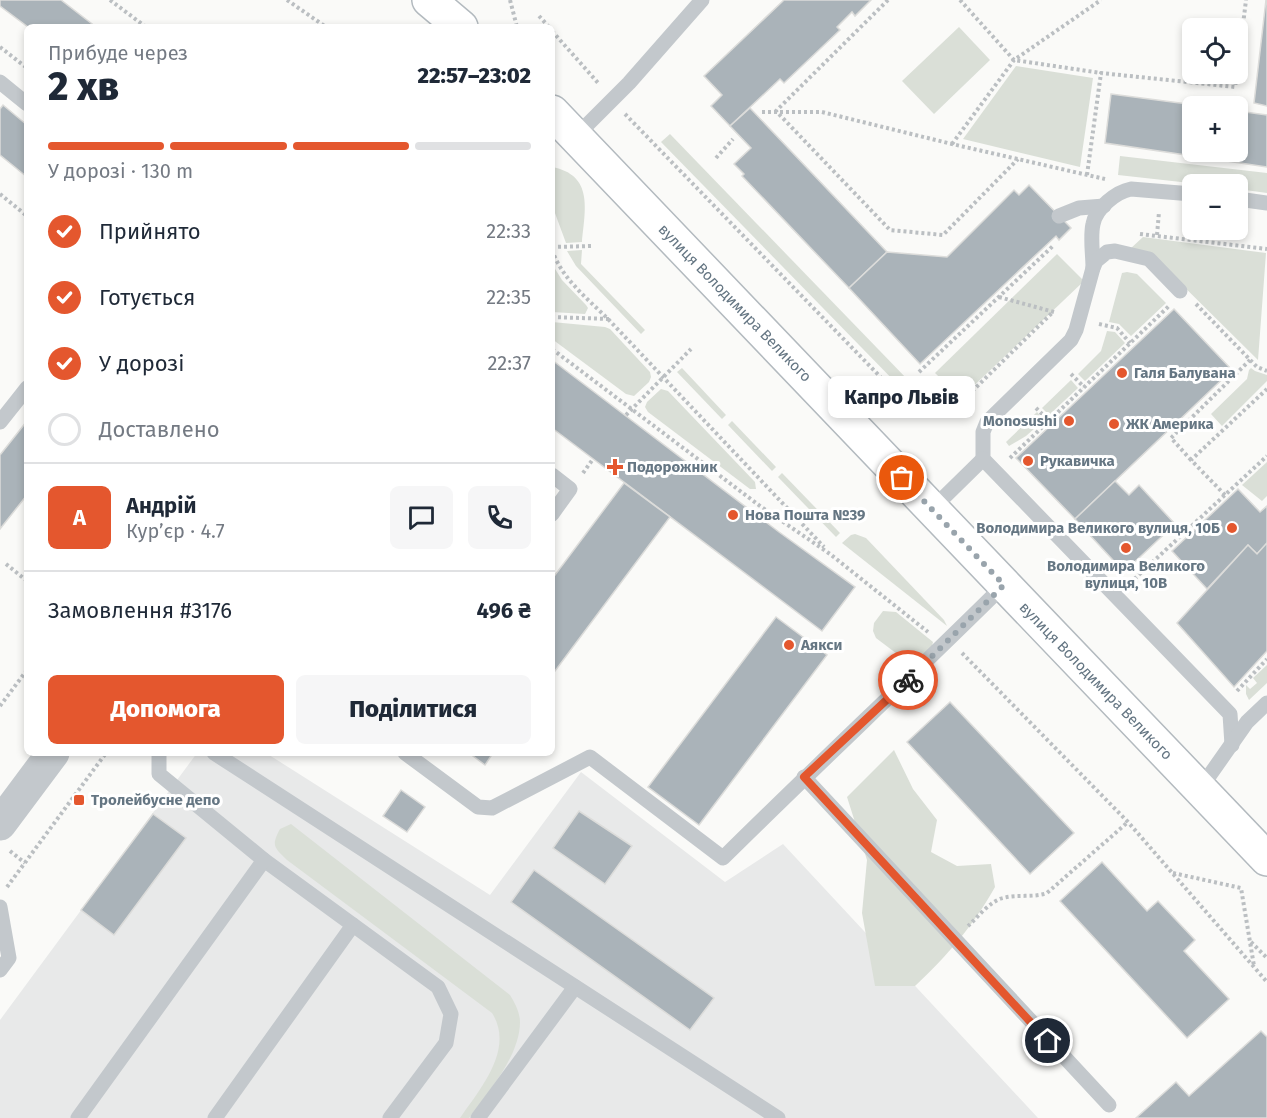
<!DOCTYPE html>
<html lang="uk">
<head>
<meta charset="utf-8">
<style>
  :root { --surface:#fff; --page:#f6f6f7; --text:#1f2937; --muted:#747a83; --line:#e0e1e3; --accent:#e4572e }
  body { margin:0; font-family:"Fira Sans",sans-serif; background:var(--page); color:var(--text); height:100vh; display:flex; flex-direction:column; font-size:22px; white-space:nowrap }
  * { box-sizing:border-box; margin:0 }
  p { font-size:20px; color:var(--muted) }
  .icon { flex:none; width:33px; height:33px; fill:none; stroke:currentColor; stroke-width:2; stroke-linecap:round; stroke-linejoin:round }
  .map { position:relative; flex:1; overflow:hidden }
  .details { position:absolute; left:24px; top:24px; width:531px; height:732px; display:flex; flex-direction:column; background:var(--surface); border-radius:9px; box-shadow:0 3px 9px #0003 }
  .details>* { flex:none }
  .buttons { position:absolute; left:1182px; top:18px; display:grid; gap:12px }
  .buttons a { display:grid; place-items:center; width:66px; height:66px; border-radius:9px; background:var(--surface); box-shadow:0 3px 9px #0003; font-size:30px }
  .pin { position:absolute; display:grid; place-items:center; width:51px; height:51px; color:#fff; margin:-26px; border:3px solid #fff; border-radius:50%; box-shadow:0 2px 6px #0007 }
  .courier { position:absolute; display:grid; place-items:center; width:60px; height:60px; margin:-30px; border:4px solid #e4572e; border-radius:50%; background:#fff; color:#222; box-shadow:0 2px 8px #0007 }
  .bubble { position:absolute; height:42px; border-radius:9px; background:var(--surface); box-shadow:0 3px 9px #0003; font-size:20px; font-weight:800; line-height:42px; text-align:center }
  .head em { font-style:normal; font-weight:800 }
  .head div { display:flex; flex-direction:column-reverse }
  .head { display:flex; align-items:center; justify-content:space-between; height:102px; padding:0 24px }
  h1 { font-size:39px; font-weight:800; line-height:45px }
  .bar { display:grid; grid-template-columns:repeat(4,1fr); gap:9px 6px; align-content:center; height:72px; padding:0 24px }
  .bar i { height:8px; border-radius:4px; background:var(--line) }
  .bar .on { background:var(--accent) }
  .bar p { grid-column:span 4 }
  .line { display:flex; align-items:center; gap:15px; padding:0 24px; border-top:2px solid var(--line) }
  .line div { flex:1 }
  .round { display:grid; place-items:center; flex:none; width:63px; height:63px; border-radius:9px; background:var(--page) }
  ol { padding:0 24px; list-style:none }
  li { display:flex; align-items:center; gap:18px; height:66px }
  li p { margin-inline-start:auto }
  li .icon { padding:6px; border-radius:50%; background:var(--accent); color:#fff; stroke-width:4 }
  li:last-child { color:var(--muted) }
  li i { width:33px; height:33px; border:3px solid var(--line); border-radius:50% }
  .primary-button { display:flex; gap:12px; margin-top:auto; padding:12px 24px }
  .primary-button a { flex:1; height:69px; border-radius:9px; background:var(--accent); color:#fff; font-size:24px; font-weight:800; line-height:69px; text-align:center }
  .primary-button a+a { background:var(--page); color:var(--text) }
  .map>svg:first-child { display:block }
  .built { fill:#e8e9e9 }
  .green { fill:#dadfd7 }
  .building { fill:#aab3b9; stroke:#dcdcda; stroke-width:1.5 }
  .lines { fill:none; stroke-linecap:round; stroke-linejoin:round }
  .secondary-casing { stroke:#b3babf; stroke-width:36 }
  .path { stroke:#bbbfc2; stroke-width:4; stroke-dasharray:3 3; stroke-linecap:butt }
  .service { stroke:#c3c8cc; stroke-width:15 }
  .tertiary { stroke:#c3c8cc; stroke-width:33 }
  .secondary { stroke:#fff; stroke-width:33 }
  .done { stroke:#99a4ac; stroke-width:6; stroke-dasharray:0 10.8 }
  .route { stroke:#e4572e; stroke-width:8 }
  .poi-dot { fill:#e4572e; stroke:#fff; stroke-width:2 }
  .labels { text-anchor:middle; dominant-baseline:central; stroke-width:6; stroke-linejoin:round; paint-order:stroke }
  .street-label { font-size:15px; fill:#657683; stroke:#fff }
  .poi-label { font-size:15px; font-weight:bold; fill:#657683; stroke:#fff; text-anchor:start }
</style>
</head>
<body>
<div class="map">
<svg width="1267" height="1118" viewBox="0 0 1267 1118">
  <rect width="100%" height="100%" fill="#fafaf8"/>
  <!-- built -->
  <polygon class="built" points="197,753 266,753 490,895 581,772 725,882 783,844 1038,1118 0,1118 0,1020"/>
  <!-- green -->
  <g class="green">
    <polygon points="959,27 990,60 934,114 902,81"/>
    <polygon points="1016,66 1093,78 1080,167 963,139"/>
    <polygon points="670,134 909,381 901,388 661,142"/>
    <polygon points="1120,156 1267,173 1267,193 1238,189 1238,184 1199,184 1118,175"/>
    <path d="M552 167C594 175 585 210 582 242L566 243 552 205Z"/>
    <polygon points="1143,237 1266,253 1258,360 1152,255 1129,250"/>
    <polygon points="582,250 581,264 645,330 641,334 576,266 567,251"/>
    <polygon points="1057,254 1084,281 961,398 935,373"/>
    <polygon points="552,264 562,280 586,305 588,308 585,314 552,312"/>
    <polygon points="1127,272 1137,274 1166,303 1131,336 1119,324 1109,322 1122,273"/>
    <polygon points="552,322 605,327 610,329 650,372 651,377 649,382 634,396 626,394 552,339"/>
    <polygon points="1107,331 1115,332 1125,343 1085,381 1078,374 1101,351"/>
    <polygon points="682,368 726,415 722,419 677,372"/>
    <polygon points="1251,368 1255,371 1267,375 1267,381 1222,426 1211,414 1247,379 1249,370"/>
    <polygon points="1071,380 1078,388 1049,415 1042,408"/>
    <polygon points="661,389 668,391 755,482 756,489 750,489 648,412 645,407 647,402"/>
    <polygon points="1037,412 1044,420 1026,436 1009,446 1006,442"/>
    <polygon points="732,421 776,467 772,471 728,425"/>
    <polygon points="1267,462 1267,496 1262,501 1242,485"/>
    <polygon points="782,473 840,533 836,537 778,477"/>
    <polygon points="855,534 866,538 944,620 947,626 842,543 851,535"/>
    <polygon points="883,611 896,612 933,642 932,646 917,663 909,663 876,638 873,631 874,623"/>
    <polygon points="1267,665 1267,683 1249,700 1246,694 1246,685 1250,689 1257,683 1253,678"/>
    <path d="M894 750 913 789 937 820 931 852 957 866 991 864 995 887C973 926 948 955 915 986H875L862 913 867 860 847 797Z"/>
    <path d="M291 824 510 995C515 1003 520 1013 520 1022 520 1056 488 1092 469 1118H460C480 1089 515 1049 492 1013L287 860C274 847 271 846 280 829Z"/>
  </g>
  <!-- building -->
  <g class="building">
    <polygon points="0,0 61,0 96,27 28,27 0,6"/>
    <polygon points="784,0 871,0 855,16 852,12 837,27 840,30 784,83 780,79 730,126 711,106 722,95 704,76"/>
    <polygon points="1266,0 1267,0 1267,106 1254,103"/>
    <polygon points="1111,94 1203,106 1192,106 1192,152 1238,152 1238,111 1267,115 1267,167 1105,143"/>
    <polygon points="3,105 27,125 27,177 0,155 0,109"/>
    <polygon points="750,108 887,252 849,288 742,176 744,174 734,164 751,148 730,126"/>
    <polygon points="1029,185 1071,228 1059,240 1056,236 920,364 849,288 887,252 947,257 1014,190 1019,195"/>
    <polygon points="1174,309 1232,370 1075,519 1016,458"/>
    <polygon points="552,360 779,532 855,587 822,631 552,428"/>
    <polygon points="27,421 27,495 0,529 0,455"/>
    <polygon points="1115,481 1129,495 1139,485 1175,524 1124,572 1075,519"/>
    <polygon points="624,483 670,517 552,675 552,579"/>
    <polygon points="1238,489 1260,512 1267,506 1267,543 1257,554 1248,545 1207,589 1172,551"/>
    <polygon points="1267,543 1267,651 1234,687 1177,623 1248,545 1257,554"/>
    <polygon points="776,617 827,655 699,825 648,787"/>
    <polygon points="950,702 1074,833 1030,874 907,742"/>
    <polygon points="469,753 493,753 485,765"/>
    <polygon points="401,790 425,807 407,832 383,816"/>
    <polygon points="579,811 632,846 605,884 553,848"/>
    <polygon points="153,814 186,838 114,935 81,910"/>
    <polygon points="1102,862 1147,911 1158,901 1195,940 1184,951 1229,999 1187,1038 1060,901"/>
    <polygon points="534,870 714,998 690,1030 511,902"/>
    <polygon points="1261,1031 1267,1037 1267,1118 1136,1118 1176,1082 1189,1096"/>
  </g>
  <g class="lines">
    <defs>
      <g id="secondary">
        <polyline points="429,0 461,27"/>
        <polyline points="552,112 1267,859"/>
      </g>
    </defs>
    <!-- secondary casing -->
    <use href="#secondary" class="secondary-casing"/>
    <!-- path -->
    <g class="path">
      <polyline points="110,0 146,27"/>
      <polyline points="287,0 326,27"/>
      <polyline points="510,0 517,27"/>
      <polyline points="888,0 776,111 890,230 943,235 1018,159"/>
      <polyline points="960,0 1014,60 1101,73"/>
      <polyline points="539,16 549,27"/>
      <polyline points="552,31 599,84"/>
      <polyline points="0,47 27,68"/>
      <polyline points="1238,66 1246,0"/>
      <polyline points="762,112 822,112 952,144 1105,179"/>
      <polyline points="625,114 897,394 955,408 1053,312"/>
      <polyline points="952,144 1014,60 1101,0"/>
      <polyline points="716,158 733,139"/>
      <polyline points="1087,175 1101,73 1235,87 1237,74"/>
      <polyline points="0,194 27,216"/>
      <polyline points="1140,234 1267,249"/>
      <polyline points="1157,235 1159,212"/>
      <polyline points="552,247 593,246"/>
      <path d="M552 250C562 279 588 299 609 320L824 547"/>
      <polyline points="999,297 1054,312"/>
      <polyline points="1196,304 1257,367 1267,371"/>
      <polyline points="552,317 609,319"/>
      <polyline points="1099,324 1117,328 1130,343"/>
      <polyline points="552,349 760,506 830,554 928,632"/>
      <polyline points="919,372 1054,245"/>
      <polyline points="1071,374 1084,387"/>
      <polyline points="1036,408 1049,421"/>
      <polyline points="626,415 691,349"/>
      <polyline points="1010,458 1169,306"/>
      <polyline points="1191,460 1171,438 1250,360"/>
      <polyline points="583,473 593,459"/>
      <polyline points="1225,495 1191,460 1267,389"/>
      <polyline points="6,564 27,581"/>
      <polyline points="1130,583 1267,456"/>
      <polyline points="962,653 1128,822 1267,982"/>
      <polyline points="1237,691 1267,659"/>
      <polyline points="0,706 27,670"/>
      <polyline points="10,851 25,863"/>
      <polyline points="1173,873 1241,888 1254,966"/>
      <polyline points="7,887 106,753"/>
      <path d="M968 926C978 917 990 901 1003 898 1017 894 1033 898 1047 893L1128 822"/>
      <polyline points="1251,942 1267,958"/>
    </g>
    <!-- service -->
    <g class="service">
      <polyline points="0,82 27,104"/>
      <polyline points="575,137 629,83 702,0"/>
      <polyline points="1238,199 1267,203"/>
      <polyline points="1059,216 1079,208 1104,206"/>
      <path d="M1093 268C1093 254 1090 237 1093 224 1096 208 1116 192 1131 189L1192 194"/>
      <polyline points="1180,291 1149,259 1115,251 1107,252 1096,261 1093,268 1076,330 1071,340 987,422 983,432 983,459 1230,714 1232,745"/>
      <polyline points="0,422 27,388"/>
      <polyline points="552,475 570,489 552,514"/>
      <polyline points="932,509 983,459"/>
      <polyline points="159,753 159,774 264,860 438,987 451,1014 446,1043 390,1118"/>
      <polyline points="214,753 778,1118"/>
      <path d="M405 753 478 807 492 808 590 757 723 858C816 766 911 677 1004 585"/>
      <polyline points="804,777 1109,1105"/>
      <polyline points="1200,789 1247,722 1267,703"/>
      <polyline points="0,907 9,958 0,970"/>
      <polyline points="78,1118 264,860"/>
      <polyline points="215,1118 353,925"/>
      <polyline points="478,1118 575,987"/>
    </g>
    <!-- tertiary -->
    <polyline class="tertiary" points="0,824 53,753"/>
    <!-- secondary -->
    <use href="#secondary" class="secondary"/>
  </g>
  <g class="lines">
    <!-- done -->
    <polyline class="done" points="902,478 1004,585 908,680"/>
    <!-- route -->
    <polyline class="route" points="908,680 804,777 1048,1041"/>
  </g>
  <!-- markers -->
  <g class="poi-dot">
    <circle cx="1122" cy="373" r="6"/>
    <circle cx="1069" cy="421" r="6"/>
    <circle cx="1114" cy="424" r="6"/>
    <circle cx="1028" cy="461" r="6"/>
    <path d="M612 458h6v6h6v6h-6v6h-6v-6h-6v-6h6z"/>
    <circle cx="733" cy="515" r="6"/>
    <circle cx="1232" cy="528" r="6"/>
    <circle cx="1126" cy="548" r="6"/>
    <circle cx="789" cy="645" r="6"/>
    <rect x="73" y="794" width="12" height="12" rx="3"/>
  </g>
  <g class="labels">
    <!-- street labels -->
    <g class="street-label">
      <text transform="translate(735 303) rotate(46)">вулиця Володимира Великого</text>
      <text transform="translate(1096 681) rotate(46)">вулиця Володимира Великого</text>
    </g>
    <!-- poi labels -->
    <g class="poi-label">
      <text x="1134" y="373">Галя Балувана</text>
      <text x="1057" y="421" text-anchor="end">Monosushi</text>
      <text x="1126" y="424">ЖК Америка</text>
      <text x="1040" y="461">Рукавичка</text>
      <text x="627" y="467">Подорожник</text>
      <text x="745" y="515">Нова Пошта №39</text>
      <text x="1220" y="528" text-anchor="end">Володимира Великого вулиця, 10Б</text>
      <text x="1126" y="566" text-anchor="middle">Володимира Великого<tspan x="1126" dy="17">вулиця, 10В</tspan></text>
      <text x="801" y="645">Аякси</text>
      <text x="91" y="800">Тролейбусне депо</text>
    </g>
  </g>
</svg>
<div class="buttons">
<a><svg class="icon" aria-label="locate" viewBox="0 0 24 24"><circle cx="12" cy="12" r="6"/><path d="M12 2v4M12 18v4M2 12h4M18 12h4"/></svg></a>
<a>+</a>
<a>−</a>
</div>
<div class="pin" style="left:902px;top:478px;background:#ea580c"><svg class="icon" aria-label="bag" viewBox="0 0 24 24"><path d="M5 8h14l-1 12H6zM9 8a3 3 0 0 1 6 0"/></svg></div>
<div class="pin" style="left:1048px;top:1041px;background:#1f2937"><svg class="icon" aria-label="home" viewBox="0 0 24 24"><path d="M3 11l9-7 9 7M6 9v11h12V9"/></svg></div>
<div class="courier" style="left:908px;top:680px"><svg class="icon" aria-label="bike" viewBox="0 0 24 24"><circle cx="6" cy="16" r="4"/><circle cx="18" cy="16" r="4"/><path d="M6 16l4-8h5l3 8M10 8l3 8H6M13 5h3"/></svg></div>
<div class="bubble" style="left:828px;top:376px;width:147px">Капро Львів</div>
<section class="details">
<div class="head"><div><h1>2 хв</h1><p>Прибуде через</p></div><em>22:57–23:02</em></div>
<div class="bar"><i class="on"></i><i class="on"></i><i class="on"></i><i></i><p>У дорозі · 130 m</p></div>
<ol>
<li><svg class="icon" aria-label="check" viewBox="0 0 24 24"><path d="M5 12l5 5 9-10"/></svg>Прийнято<p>22:33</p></li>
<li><svg class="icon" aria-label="check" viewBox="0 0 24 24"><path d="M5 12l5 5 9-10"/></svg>Готується<p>22:35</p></li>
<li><svg class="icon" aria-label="check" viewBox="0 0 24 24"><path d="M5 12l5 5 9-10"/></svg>У дорозі<p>22:37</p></li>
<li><i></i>Доставлено</li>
</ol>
<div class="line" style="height:108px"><b class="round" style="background:var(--accent);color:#fff">А</b><div><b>Андрій</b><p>Кур’єр · 4.7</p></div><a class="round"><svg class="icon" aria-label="chat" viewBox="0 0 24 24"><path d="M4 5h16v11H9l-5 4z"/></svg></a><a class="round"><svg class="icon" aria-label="phone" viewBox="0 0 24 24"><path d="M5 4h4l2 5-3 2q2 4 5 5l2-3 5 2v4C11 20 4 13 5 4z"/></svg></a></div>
<div class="line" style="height:78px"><div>Замовлення #3176</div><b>496 ₴</b></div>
<div class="primary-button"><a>Допомога</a><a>Поділитися</a></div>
</section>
</div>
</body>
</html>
